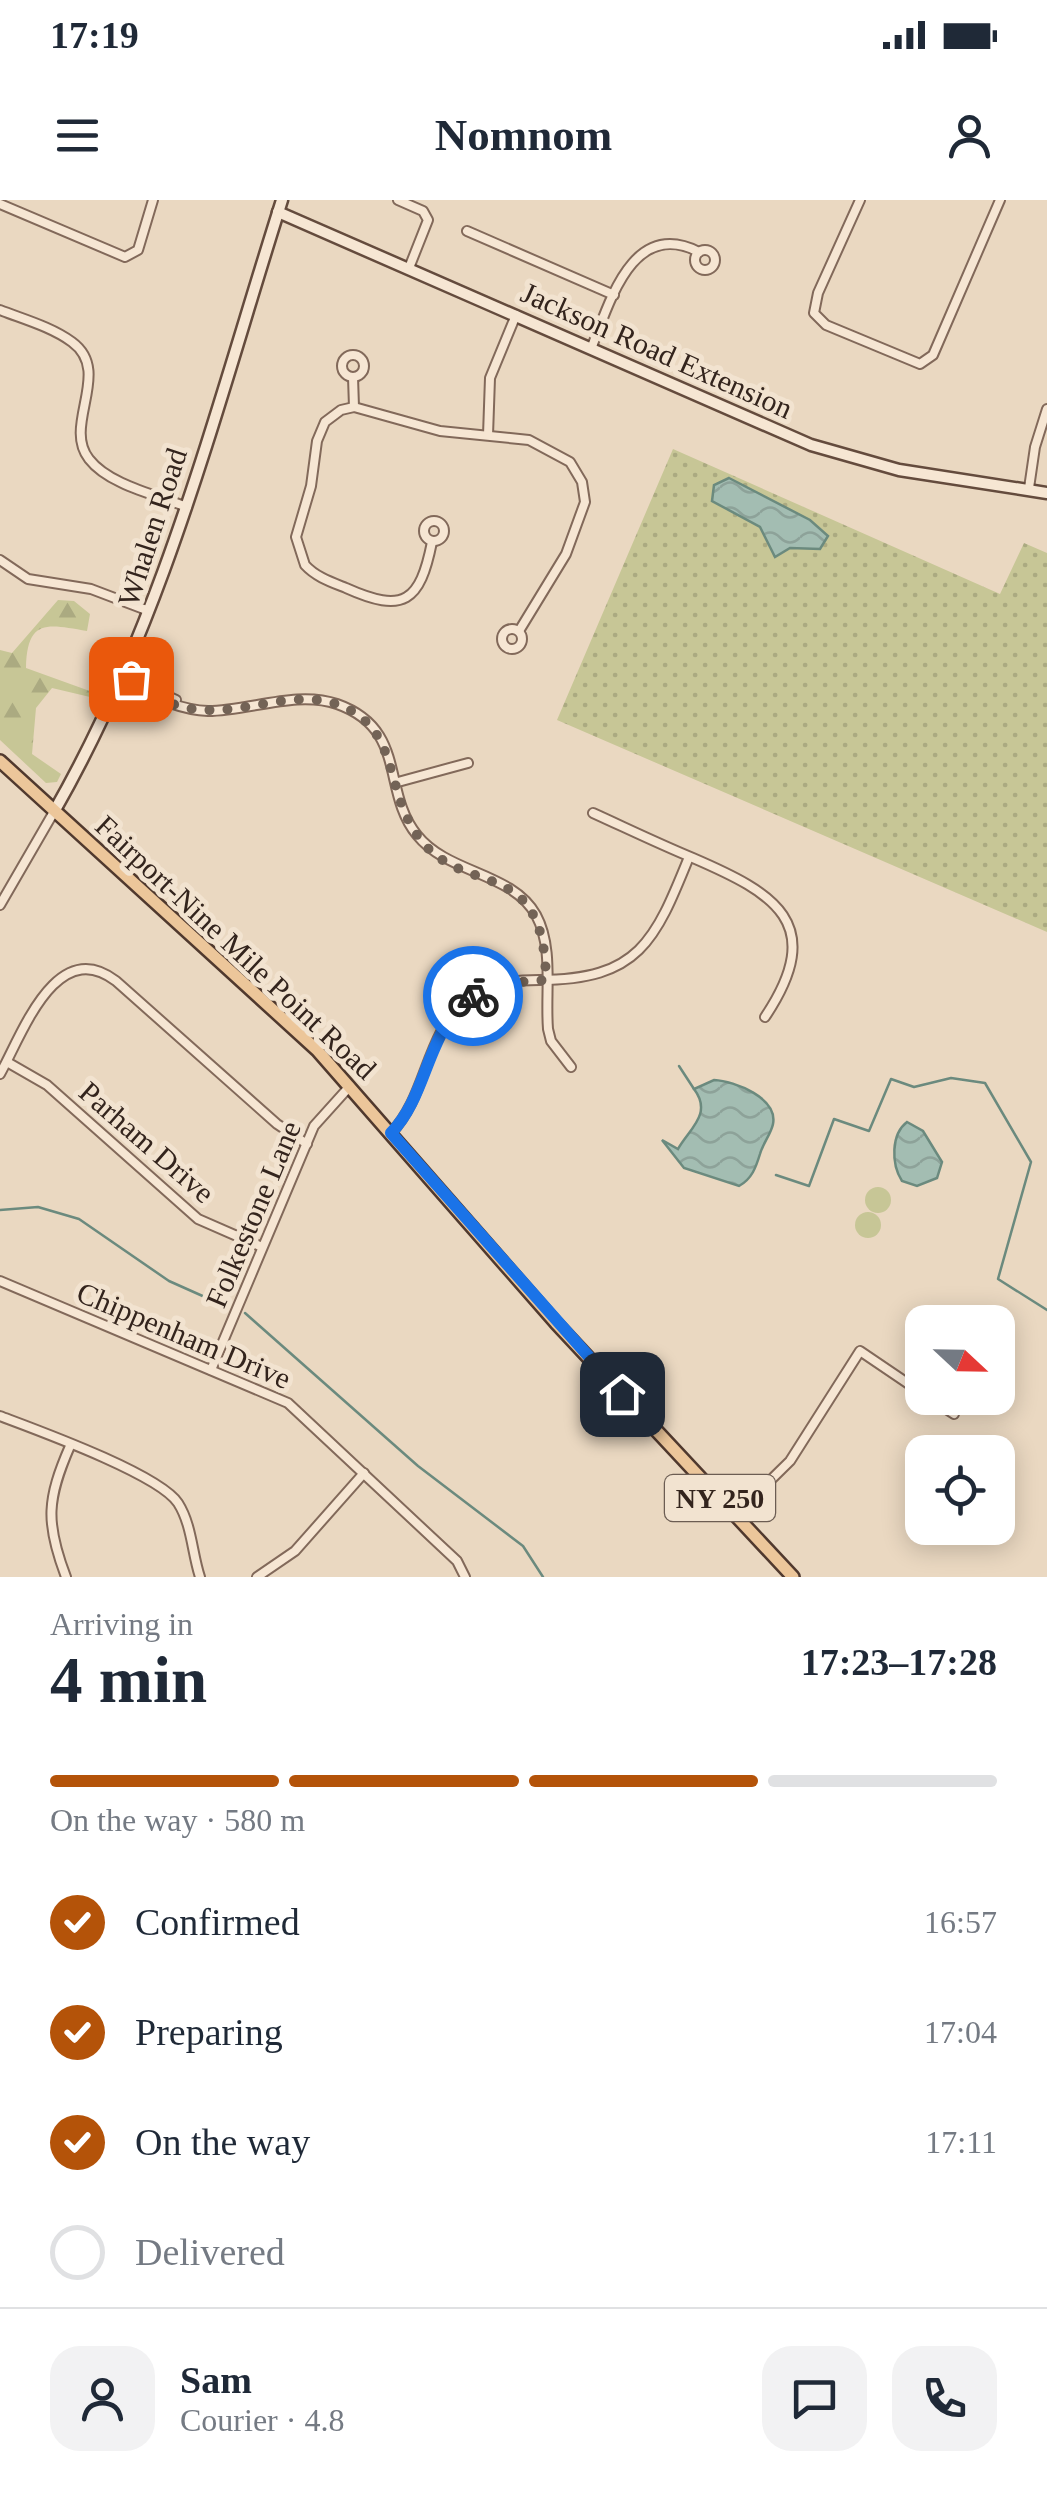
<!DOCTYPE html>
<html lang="en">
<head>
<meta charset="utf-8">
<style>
  :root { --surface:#fff; --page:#f2f2f3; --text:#1f2937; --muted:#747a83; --line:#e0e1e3; --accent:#b45309 }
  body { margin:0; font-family:Georgia,serif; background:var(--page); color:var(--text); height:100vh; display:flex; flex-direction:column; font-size:38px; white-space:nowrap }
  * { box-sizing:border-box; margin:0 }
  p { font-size:32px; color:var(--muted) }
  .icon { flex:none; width:55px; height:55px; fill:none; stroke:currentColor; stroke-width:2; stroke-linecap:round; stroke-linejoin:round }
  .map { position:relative; height:1377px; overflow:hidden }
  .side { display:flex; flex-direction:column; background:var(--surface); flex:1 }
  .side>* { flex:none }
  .needle { width:65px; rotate:112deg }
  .buttons { position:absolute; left:905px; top:1105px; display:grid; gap:20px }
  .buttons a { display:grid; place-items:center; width:110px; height:110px; border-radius:20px; background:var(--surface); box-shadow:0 5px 25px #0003; font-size:50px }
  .pin { position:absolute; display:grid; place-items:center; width:85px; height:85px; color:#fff; margin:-42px; border-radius:20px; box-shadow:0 5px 15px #0006 }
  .courier { position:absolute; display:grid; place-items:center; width:100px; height:100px; margin:-50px; border:8px solid #1a73e8; border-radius:50%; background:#fff; color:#222; box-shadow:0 2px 12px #0007 }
  .headline em { font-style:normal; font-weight:800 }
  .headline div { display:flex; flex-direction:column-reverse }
  .headline { display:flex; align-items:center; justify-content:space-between; height:170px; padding:0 50px }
  h1 { font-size:65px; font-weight:800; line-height:75px }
  .bar { display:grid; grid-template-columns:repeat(4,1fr); gap:15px 10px; align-content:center; height:120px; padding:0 50px }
  .bar i { height:12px; border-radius:8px; background:var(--line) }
  .bar .active { background:var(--accent) }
  .bar p { grid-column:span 4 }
  .line { display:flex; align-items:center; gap:25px; padding:0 50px; border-top:2px solid var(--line) }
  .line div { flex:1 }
  .round { display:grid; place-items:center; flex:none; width:105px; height:105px; border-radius:30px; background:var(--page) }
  ol { padding:0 50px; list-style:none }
  li { display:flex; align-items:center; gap:30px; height:110px }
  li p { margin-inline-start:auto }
  li .icon { padding:10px; border-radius:50%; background:var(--accent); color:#fff; stroke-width:4 }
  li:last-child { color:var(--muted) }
  li i { width:55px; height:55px; border:5px solid var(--line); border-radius:50% }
  .status { display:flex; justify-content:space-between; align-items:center; height:70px; padding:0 50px; background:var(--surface); direction:ltr }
  .status svg { height:28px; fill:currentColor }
  header { display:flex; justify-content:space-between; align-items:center; height:130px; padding:0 50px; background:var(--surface); font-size:45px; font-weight:800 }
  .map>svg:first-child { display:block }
  .grass { fill:url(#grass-dots) }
  .forest { fill:url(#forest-firs) }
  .garden { fill:#c7c696 }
  .water { fill:url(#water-waves); stroke:#6b8a7e; stroke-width:2.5 }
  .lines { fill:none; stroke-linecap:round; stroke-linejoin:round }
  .stream { stroke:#6b8a7e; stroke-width:2.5 }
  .street-casing { stroke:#82695a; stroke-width:12 }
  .secondary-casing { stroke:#644b3d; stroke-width:15 }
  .primary-casing { stroke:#50392e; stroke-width:16 }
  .street { stroke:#f6e6d3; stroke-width:8 }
  .secondary { stroke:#f6e6d3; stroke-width:10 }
  .primary { stroke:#ecc69a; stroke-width:11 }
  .done { stroke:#736356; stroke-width:10; stroke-dasharray:0 18 }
  .route { stroke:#1a73e8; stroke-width:12 }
  .labels { text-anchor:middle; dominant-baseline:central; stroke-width:10; stroke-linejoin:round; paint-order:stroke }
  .shield { fill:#f2e3d0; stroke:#6c5d53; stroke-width:2.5 }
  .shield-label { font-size:28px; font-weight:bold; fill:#33241d }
  .street-label { font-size:30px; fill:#33241d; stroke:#f2e3d0 }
</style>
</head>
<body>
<div class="status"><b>17:19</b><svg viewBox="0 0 49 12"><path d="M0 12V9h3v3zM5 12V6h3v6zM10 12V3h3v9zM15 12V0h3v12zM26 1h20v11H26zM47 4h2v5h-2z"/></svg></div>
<header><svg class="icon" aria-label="menu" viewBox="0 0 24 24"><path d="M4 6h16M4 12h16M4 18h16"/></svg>Nomnom<svg class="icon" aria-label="person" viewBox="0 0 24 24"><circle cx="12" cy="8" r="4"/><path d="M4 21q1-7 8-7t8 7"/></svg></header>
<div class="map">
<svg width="1047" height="1377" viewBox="0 0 1047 1377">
  <defs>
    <pattern id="grass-dots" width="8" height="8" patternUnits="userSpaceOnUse" patternTransform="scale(2.5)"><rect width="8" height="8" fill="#c7c696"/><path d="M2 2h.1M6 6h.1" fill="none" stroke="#abaa81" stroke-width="1.8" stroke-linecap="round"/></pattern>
    <pattern id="forest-firs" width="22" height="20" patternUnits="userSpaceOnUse" patternTransform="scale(2.5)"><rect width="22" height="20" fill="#c7c696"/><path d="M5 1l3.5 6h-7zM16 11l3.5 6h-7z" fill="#abaa81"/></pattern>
    <pattern id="water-waves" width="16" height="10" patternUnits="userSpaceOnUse" patternTransform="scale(2.5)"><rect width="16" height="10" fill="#a3bdb2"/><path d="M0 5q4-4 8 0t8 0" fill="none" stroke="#8da299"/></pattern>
  </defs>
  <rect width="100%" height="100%" fill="#ead8c1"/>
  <!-- grass -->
  <polygon class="grass" points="673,249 1000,394 1024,343 1047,353 1047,732 557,520"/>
  <!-- forest -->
  <path class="forest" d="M58 400 74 401 90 414 87 431C49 425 27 417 26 468L98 494 90 497 52 488 36 508 32 554 61 574 57 582 46 583 0 540V450L12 453Z"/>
  <!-- garden -->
  <g class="garden">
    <circle cx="878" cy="1000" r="13"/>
    <circle cx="868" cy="1025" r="13"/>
  </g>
  <!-- water -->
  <g class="water">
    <polygon points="729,278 810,320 828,336 820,349 790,348 775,357 760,327 712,301 714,285"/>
    <path d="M714 880C735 881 778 898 773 924 771 934 763 943 760 954 756 967 752 979 739 986L684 968 662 940 678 949C689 929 713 914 694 889Z"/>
    <path d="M907 922 923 931 942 962 937 978 917 986 902 981C891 964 891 934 907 922Z"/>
  </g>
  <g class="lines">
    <!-- stream -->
    <g class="stream">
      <polyline points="679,866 694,889"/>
      <polyline points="776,975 809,986 834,919 869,931 891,879 914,887 951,878 985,883 1031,962 998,1079 1047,1110"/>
      <polyline points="0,1010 38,1007 79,1019 169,1081 225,1106"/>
      <polyline points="245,1113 418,1266 523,1346 543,1377"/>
    </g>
    <defs>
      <g id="street">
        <polyline points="398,0 423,11 428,20 409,68"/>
        <polyline points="860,0 818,93 814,113 826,125 920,164 933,155 1000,0"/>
        <polyline points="0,4 125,57 138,50 153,0"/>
        <polyline points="467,31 614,95"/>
        <circle cx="705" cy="60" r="10"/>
        <path d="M0 110C23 119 52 127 72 142 113 172 62 225 89 259 109 285 157 295 187 307"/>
        <path d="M591 149C610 102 632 18 699 52"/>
        <circle cx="353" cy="166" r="11"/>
        <polyline points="353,177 354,207"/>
        <polyline points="488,235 490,178 516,115"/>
        <polyline points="1029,288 1035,247 1047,209"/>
        <circle cx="434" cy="331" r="10"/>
        <path d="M432 342C420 402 404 414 346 388 331 382 316 377 305 365L296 337 311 286 317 241 325 222 341 210 354 207 440 231 529 240 570 262 582 282 585 302 566 354 519 431"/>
        <polyline points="0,360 28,379 91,389 149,411"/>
        <circle cx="512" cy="439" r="10"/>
        <polyline points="124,476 176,500"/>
        <path d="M121 482C148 494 178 510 208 511 250 511 296 490 337 504 408 529 381 591 417 635 448 674 512 672 536 715 554 748 545 793 548 829L551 841 571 867"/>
        <polyline points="398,582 468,563"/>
        <path d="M593 613C626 628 659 644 693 658 774 693 828 723 765 817"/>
        <polyline points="0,705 55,610"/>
        <polyline points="7,862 47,885 198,1019 262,1047"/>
        <path d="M0 874C22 835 56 735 116 781L277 924 307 944"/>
        <path d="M391 933C427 896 425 834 466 800 488 783 511 780 539 780 639 780 655 741 689 657"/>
        <polyline points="0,1081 288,1203 457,1361 465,1377"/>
        <polyline points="211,1170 314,926 350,886"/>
        <polyline points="929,1198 954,1214"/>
        <path d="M0 1216C37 1230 159 1274 178 1303 192 1325 192 1353 200 1377"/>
        <polyline points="735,1315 790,1261 860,1151 922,1193"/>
        <path d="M66 1377C45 1322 47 1299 70 1246"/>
        <polyline points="257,1377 295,1351 364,1273"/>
      </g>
      <g id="secondary">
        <polyline points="278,12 811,245 899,270 1047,293"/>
        <path d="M55 610C164 419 216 208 282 0"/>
      </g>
      <polyline id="primary" points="0,561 317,850 556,1123 793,1377"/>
    </defs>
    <!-- street casing -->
    <use href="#street" class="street-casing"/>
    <!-- secondary casing -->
    <use href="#secondary" class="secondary-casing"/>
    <!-- primary casing -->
    <use href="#primary" class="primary-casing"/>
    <!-- street -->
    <use href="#street" class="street"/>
    <!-- secondary -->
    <use href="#secondary" class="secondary"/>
    <!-- primary -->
    <use href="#primary" class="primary"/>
  </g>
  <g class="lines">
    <!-- done -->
    <path class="done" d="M131 479 124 476 121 482C148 494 177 510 207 510 249 512 295 490 336 504 397 525 385 581 412 627 457 706 544 645 546 780L495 784 473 796"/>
    <!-- route -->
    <path class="route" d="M473 796C426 829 429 894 391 933L622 1194"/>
  </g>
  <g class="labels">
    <!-- shield labels -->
    <rect class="shield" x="665" y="1275" width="110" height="46" rx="8"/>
    <g class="shield-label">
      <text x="720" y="1298">NY 250</text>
    </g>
    <!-- street labels -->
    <g class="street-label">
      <text transform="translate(657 150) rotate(24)">Jackson Road Extension</text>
      <text transform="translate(152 327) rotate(-72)">Whalen Road</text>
      <text transform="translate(236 747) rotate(43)">Fairport-Nine Mile Point Road</text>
      <text transform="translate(147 942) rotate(41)">Parham Drive</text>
      <text transform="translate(253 1014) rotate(-67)">Folkestone Lane</text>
      <text transform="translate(184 1135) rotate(23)">Chippenham Drive</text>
    </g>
  </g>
</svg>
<div class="buttons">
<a><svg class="needle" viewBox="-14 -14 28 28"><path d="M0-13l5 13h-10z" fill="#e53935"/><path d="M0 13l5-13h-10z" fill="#747a83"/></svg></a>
<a><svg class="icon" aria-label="locate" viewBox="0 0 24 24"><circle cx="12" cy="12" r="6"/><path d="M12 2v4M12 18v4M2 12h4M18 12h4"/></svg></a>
</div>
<div class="pin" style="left:131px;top:479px;background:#ea580c"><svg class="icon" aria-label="bag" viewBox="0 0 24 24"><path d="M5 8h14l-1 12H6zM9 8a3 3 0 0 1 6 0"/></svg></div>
<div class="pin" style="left:622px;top:1194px;background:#1f2937"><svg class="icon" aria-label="home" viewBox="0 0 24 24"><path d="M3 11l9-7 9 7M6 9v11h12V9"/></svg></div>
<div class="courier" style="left:473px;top:796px"><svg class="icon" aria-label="bike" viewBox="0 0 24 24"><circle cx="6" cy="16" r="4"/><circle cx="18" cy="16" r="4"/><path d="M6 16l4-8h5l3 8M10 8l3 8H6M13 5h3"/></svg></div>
</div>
<section class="side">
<div class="headline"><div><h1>4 min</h1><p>Arriving in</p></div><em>17:23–17:28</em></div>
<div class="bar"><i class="active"></i><i class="active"></i><i class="active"></i><i></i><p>On the way · 580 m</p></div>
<ol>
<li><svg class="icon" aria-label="check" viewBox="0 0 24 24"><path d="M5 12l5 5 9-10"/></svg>Confirmed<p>16:57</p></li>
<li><svg class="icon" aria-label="check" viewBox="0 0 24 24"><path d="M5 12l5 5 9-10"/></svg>Preparing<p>17:04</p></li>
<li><svg class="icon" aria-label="check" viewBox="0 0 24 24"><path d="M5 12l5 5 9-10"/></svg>On the way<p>17:11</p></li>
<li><i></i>Delivered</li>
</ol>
<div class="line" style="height:180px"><a class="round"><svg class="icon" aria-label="person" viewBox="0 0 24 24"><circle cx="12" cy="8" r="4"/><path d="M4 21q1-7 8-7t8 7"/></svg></a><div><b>Sam</b><p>Courier · 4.8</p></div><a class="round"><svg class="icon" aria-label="chat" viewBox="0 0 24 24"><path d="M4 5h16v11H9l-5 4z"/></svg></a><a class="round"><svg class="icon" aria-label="phone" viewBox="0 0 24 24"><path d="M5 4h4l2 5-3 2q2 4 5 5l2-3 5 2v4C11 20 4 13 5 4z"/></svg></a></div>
</section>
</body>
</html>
